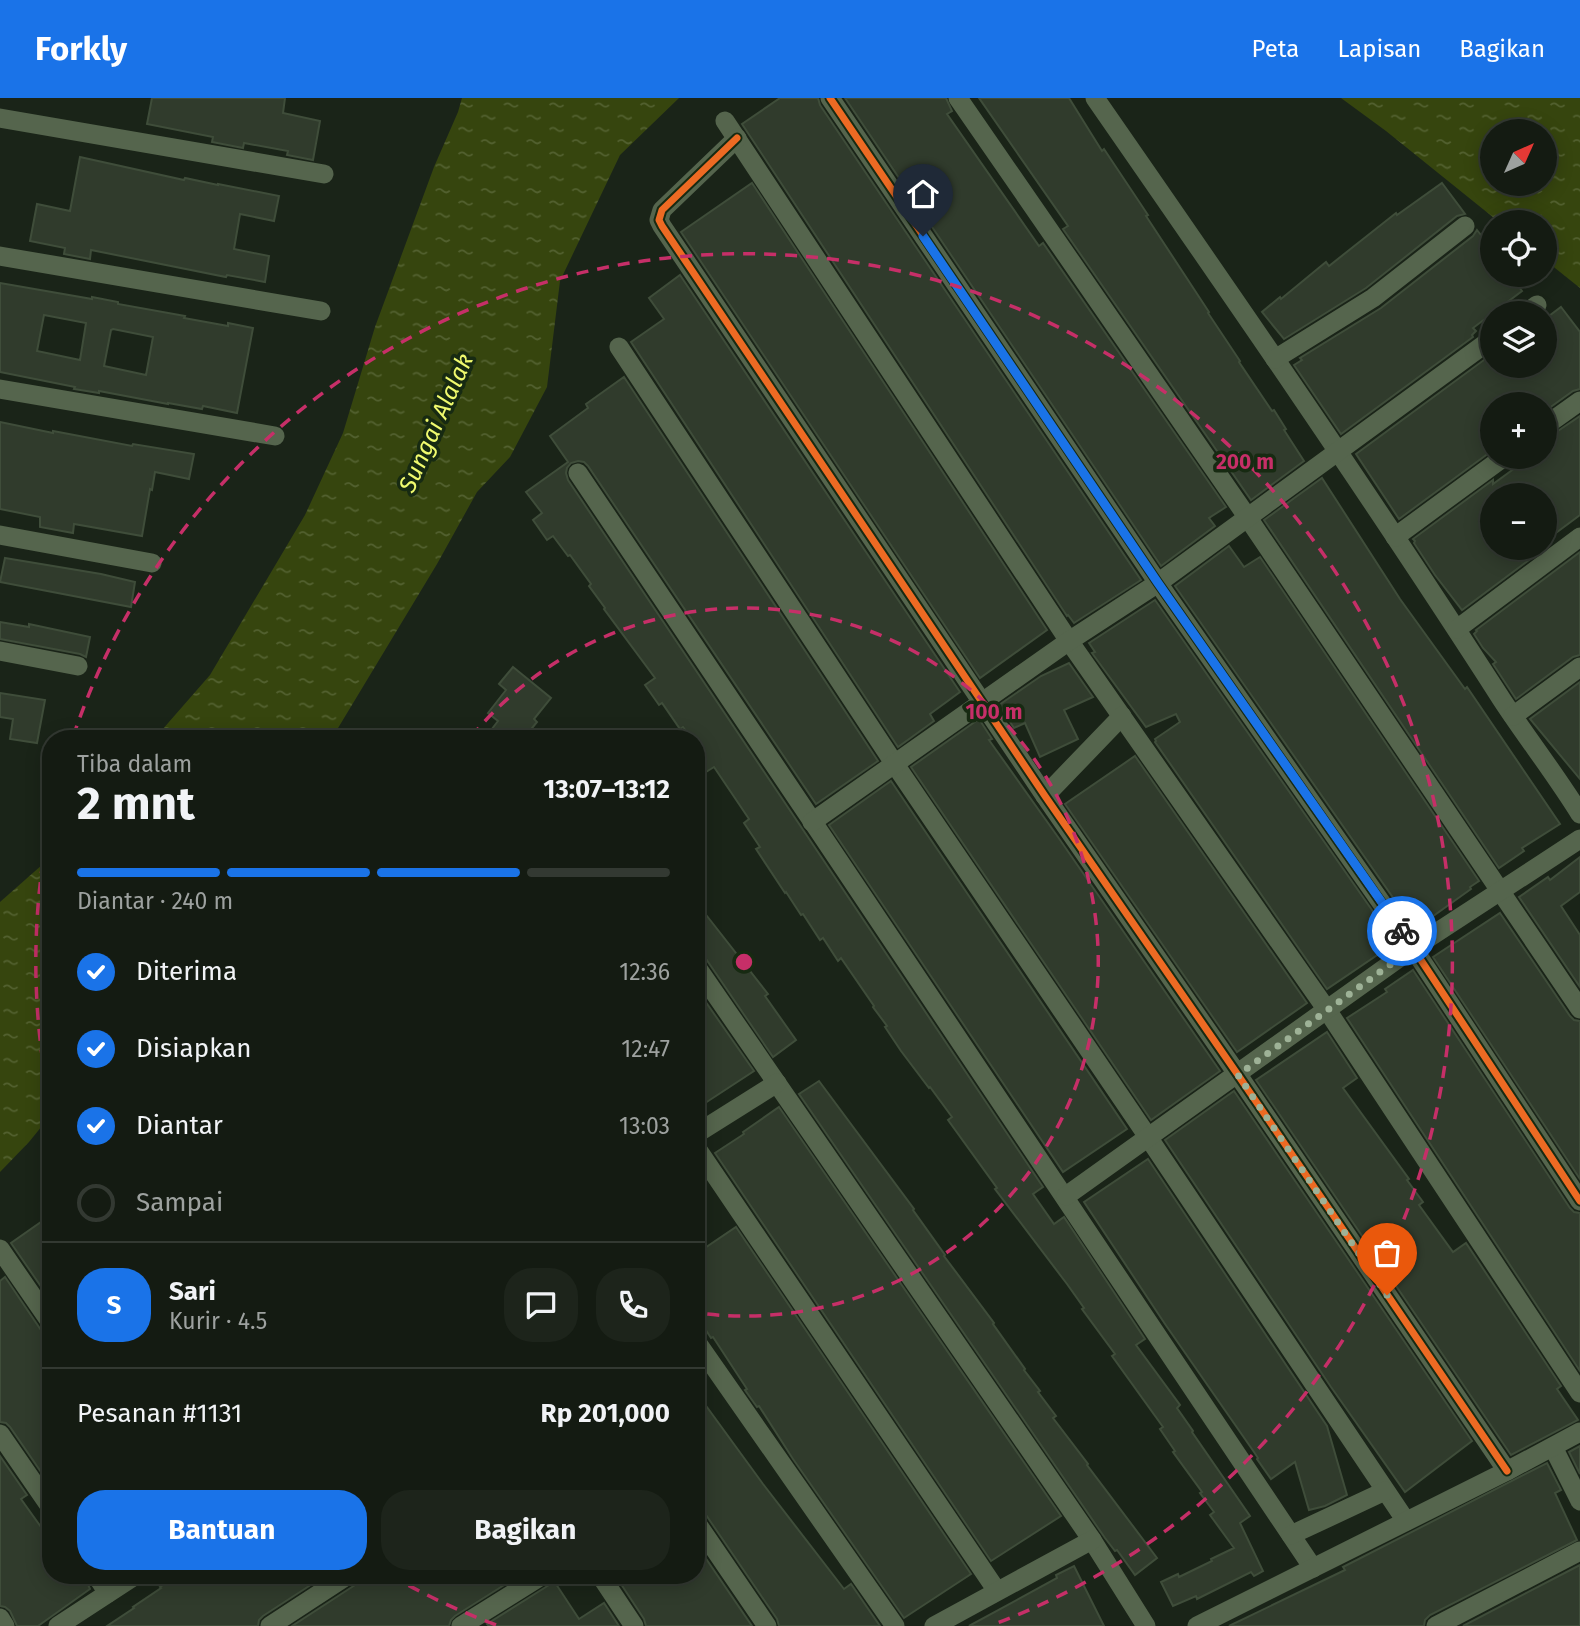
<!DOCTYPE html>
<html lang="id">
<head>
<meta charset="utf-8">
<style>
  :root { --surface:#141b12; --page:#1d241b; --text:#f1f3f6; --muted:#9da19f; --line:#333932; --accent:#1a73e8 }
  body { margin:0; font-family:"Fira Sans",sans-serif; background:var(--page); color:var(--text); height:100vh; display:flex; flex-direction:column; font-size:26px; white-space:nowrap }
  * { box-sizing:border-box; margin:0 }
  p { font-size:23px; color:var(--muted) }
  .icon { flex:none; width:38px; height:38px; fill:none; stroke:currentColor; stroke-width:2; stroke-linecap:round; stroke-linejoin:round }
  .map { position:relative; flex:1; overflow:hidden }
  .drawer { position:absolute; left:42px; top:632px; width:663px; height:854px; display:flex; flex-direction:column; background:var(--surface); border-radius:28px; box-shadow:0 4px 18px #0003,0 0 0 2px var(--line) }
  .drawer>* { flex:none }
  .needle { width:46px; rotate:45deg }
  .buttons { position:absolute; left:1480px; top:21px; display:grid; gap:14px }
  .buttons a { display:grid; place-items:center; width:77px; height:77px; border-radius:50%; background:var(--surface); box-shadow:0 4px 18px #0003,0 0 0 2px var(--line); font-size:35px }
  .pin { position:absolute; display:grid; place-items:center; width:60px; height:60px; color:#fff; margin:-72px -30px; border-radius:50% 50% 50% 0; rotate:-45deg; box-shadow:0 0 7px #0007 }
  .pin .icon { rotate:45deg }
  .courier { position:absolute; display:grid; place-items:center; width:70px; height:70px; margin:-35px; border:5px solid #1a73e8; border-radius:50%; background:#fff; color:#222; box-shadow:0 2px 9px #0007 }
  .headline em { font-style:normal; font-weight:700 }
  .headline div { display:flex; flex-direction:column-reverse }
  .headline { display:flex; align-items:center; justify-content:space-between; height:119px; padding:0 35px }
  h1 { font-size:46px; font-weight:700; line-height:52px }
  .bar { display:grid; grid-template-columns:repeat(4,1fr); gap:10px 7px; align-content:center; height:84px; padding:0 35px }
  .bar i { height:9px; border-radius:5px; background:var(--line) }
  .bar .active { background:var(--accent) }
  .bar p { grid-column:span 4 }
  .line { display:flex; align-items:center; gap:18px; padding:0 35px; border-top:2px solid var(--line) }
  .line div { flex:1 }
  .round { display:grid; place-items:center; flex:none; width:74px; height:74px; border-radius:28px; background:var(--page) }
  ol { padding:0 35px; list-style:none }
  li { display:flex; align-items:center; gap:21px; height:77px }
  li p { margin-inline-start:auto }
  li .icon { padding:7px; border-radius:50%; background:var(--accent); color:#fff; stroke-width:4 }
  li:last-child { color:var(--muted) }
  li i { width:38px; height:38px; border:4px solid var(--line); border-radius:50% }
  .primary-button { display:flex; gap:14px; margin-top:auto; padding:14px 35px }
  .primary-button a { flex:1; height:80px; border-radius:28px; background:var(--accent); color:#fff; font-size:28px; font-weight:700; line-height:80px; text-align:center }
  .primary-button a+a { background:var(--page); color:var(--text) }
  header { display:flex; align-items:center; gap:42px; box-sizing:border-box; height:98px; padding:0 35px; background:var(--accent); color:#fff }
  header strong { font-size:33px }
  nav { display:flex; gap:38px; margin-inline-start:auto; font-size:24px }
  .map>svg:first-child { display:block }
  .water { fill:url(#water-ripples); fill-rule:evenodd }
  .building { fill:#303b2c; stroke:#3f4d3a; stroke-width:2; fill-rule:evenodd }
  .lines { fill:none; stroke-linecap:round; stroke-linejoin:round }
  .street { stroke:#55654d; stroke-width:19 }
  .cycleway-casing { stroke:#172a12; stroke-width:11 }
  .cycleway { stroke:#ed6a23; stroke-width:7 }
  .done { stroke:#9eb297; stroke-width:7; stroke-dasharray:0 12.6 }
  .route { stroke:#1a73e8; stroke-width:9 }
  .ring { fill:none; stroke:#c62f68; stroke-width:3.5; stroke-dasharray:12 9 }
  .labels { text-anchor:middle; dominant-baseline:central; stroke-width:7; stroke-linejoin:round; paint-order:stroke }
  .water-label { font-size:24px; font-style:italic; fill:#f0fa6e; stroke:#172a12 }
  .centre { fill:#c62f68; stroke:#172a12; stroke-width:3.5 }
  .ring-label { font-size:21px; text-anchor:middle; font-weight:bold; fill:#c62f68; stroke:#172a12; stroke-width:7; stroke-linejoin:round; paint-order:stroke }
</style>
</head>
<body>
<header>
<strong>Forkly</strong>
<nav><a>Peta</a><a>Lapisan</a><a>Bagikan</a></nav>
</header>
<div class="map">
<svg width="1580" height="1528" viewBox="0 0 1580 1528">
  <defs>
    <pattern id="water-ripples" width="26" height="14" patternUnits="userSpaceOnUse" patternTransform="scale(1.75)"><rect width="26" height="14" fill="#36450e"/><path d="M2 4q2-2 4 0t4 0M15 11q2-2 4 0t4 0" fill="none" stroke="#536130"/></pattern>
  </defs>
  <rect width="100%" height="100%" fill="#1a2418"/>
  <!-- water -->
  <g class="water">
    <polygon points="462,0 679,0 620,57 560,183 547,289 510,359 477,394 437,466 332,640 155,640 210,577 305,417 343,335 375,229 434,69 458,14"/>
    <path d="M1341 0H1580V190L1545 162V124H1499L1386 33ZM1493 33H1545V86H1493Z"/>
    <polygon points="51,759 51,1017 29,1044 0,1074 0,804"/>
  </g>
  <!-- building -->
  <g class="building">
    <polygon points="152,0 285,0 283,15 320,23 313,62 287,57 288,53 244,45 243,50 212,44 213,39 147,26"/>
    <polygon points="780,0 818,0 820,7 1141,482 1074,525 1068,517 1067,518 742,26"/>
    <polygon points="845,0 946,0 952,13 947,16 1039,148 1043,145 1226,409 1209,420 1215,428 1161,468"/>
    <polygon points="979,0 1069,0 1102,53 1104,51 1148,117 1146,118 1209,214 1208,215 1240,263 1239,264 1272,313 1274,312 1286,331 1284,332 1304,363 1251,402 1063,131 1068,128"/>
    <polygon points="80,59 184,82 185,80 218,87 218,86 279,98 274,123 240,116 234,151 269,158 265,184 227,177 226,179 91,152 90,161 64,156 65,150 30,143 37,106 70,113"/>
    <polygon points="752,85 1047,532 980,580 681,134"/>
    <polygon points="1442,85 1465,116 1457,118 1366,190 1284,241 1262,214 1280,199 1281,201 1326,164 1329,168 1396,115 1397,117"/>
    <polygon points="1477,132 1493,152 1493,177 1510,177 1522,193 1473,230 1476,233 1472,237 1473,239 1341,336 1294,267 1302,262 1300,260 1381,210 1473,138"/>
    <polygon points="680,177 960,594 930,616 934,623 898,649 631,244 664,221 649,200"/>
    <path d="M0 185 92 201V199L118 204V206L185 218 184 220 228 228V225L253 230 237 315 203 308 202 311 168 305V306L99 293V295L74 291 75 289 0 274ZM44 217 86 225 80 262 37 253ZM113 231 153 239 146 277 104 268 111 232Z"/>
    <polygon points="1561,209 1580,234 1580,291 1573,293 1545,313 1545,306 1493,306 1493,352 1399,421 1356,356 1488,259 1493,265 1493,268 1545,268 1545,221"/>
    <polygon points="624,279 878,663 816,706 588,368 584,364 578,363 571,365 567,370 566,375 568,382 1043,1089 1033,1096 1054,1126 1064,1119 1145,1241 1136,1247 1180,1307 1177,1310 1193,1333 1192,1334 1250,1418 1240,1425 1263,1473 1254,1478 1251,1474 1197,1501 1196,1498 1173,1508 1161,1484 1178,1476 1179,1479 1212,1463 1211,1461 1234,1450 1210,1417 1214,1414 1200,1395 1202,1394 1173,1354 1175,1353 1160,1331 1163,1329 1112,1258 1115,1256 1082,1211 1084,1210 1067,1186 995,1091 997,1090 948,1022 952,1019 930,989 929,990 901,953 885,929 887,928 873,909 874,908 841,860 838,863 823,840 820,842 803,816 801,817 786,794 785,795 756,751 760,749 744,725 749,721 714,669 706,674 696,660 696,640 691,640 683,629 680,631 662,605 659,607 645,587 655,580 604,511 605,510 589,488 591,486 570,457 568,458 553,438 547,442 533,422 542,415 526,394 568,364 550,338 588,310 586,306"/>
    <polygon points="1580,318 1580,417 1545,443 1545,397 1493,397 1493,450 1545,450 1462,512 1435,477 1414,445 1415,443 1413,441 1493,382 1493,386 1530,359 1545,359 1545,347 1551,342 1549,339"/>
    <polygon points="0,324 53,335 53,333 132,348 133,346 194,356 189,381 155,374 152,392 150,391 142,438 74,426 73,435 40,429 40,419 0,411"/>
    <polygon points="1322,380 1400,501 1465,591 1467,589 1560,726 1522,750 1524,753 1499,770 1264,422"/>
    <polygon points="1229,448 1244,469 1260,459 1479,783 1470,789 1471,791 1415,831 1175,488"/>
    <polygon points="1580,454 1580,557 1573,559 1516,601 1493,566 1496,564 1483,550 1474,536 1477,533 1476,532"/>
    <polygon points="5,460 101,476 135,484 131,509 0,484"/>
    <polygon points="1155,502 1395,845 1327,891 1155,644 1156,643 1155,641 1180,624 1176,616 1146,629 1092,555 1095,554 1089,545"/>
    <polygon points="0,524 29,529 29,526 90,539 86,559 80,556 0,541"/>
    <polygon points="1069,565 1093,599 1064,612 1078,641 1040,659 1025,625 1014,630 999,607 1041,578"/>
    <polygon points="513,569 551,600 534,621 537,624 524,640 485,640 498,623 488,615 506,592 499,586"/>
    <polygon points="1580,584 1580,681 1530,621"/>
    <polygon points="0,595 45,602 37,645 10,641 13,621 0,619"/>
    <polygon points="979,621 992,641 989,642 1058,739 1220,973 1151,1022 911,669"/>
    <polygon points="1135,658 1307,905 1237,954 1065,706"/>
    <polygon points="891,683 1127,1031 1063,1074 829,727"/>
    <polygon points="1580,759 1580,794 1561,808 1580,837 1580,889 1519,799 1548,779 1550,782"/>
    <polygon points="696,804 768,896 765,898 796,942 773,959 706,861 702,857 696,856"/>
    <polygon points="1500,815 1570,918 1574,922 1580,923 1580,1081 1433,859"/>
    <polygon points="1413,872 1570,1110 1574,1114 1580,1115 1580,1273 1347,920 1387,894 1385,891"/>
    <polygon points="696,890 754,973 696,1011"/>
    <polygon points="1327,934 1357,980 1343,990 1409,1081 1407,1082 1423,1104 1419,1107 1453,1154 1466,1145 1561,1288 1557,1291 1578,1322 1511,1357 1256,982"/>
    <polygon points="819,983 914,1111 913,1112 945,1157 944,1158 994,1225 993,1226 1025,1271 1024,1272 1040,1293 1038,1294 1056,1318 1053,1320 1088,1366 1087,1367 1157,1460 1135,1477 1117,1452 1115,1453 1105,1440 799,996"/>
    <polygon points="1234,993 1472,1343 1405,1394 1331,1289 1165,1042"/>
    <polygon points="779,1009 1061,1418 991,1463 715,1055 744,1036 743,1034"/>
    <polygon points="1148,1061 1327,1328 1347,1397 1325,1408 1309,1412 1295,1364 1271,1381 1257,1361 1258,1360 1254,1354 1165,1226 1084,1104"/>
    <polygon points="51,1117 51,1203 11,1145"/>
    <polygon points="736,1129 971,1476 904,1520 793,1361 759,1308 757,1309 745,1292 747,1291 713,1239 711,1240 696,1217 696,1156"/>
    <polygon points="5,1179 41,1232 45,1236 51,1237 51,1382 48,1384 10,1329 6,1325 0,1324 0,1183"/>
    <polygon points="696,1294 763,1386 844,1491 851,1486 880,1528 779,1528 777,1521 706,1417 702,1413 696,1412"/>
    <polygon points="1580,1348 1580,1376 1569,1354"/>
    <polygon points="0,1358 27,1397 21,1401 51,1443 51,1477 84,1477 90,1491 38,1528 17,1528 10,1513 5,1509 0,1508"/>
    <polygon points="1547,1365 1561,1392 1555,1395 1577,1442 1430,1517 1425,1522 1424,1528 1229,1528 1345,1472 1343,1469"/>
    <polygon points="696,1446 752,1528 646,1528 644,1521 615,1477 696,1477"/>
    <polygon points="1580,1467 1580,1528 1463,1528"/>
    <polygon points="1074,1468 1104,1528 969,1528 1057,1480 1056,1477"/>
    <polygon points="178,1477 326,1477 263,1518 259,1522 258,1528 107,1528 134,1510 133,1509 161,1490 160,1489"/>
    <polygon points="360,1477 520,1477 455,1518 451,1522 449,1528 292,1528 355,1487 359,1483"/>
    <polygon points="554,1483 579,1521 604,1505 619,1528 489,1528 487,1526 549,1487"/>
  </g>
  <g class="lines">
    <!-- street -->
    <g class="street">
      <polyline points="830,0 1158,485 1413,850 1580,1103"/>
      <polyline points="958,0 1248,420 1580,911"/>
      <path d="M1095 0C1233 199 1371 398 1502 602 1527 640 1556 677 1580 716"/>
      <polyline points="0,20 324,76"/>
      <polyline points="725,23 1069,543 1327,912 1580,1295"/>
      <polyline points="737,40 662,112 659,122 662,128 1045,698 1238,977 1507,1373"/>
      <polyline points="0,158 321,213"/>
      <polyline points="1526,215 1537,207"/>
      <polyline points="619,249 894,665 1148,1039 1406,1423"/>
      <polyline points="1275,261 1373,200 1465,128"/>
      <polyline points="0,291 275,338"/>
      <polyline points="1545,328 1580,303"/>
      <path d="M578 375C823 740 1070 1104 1313 1470"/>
      <polyline points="0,437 152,465"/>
      <polyline points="1395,439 1504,359"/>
      <polyline points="1457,531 1580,439"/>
      <polyline points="0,553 78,568"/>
      <polyline points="1513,618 1580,569"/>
      <polyline points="1045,698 1122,618"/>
      <polyline points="812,724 1069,543 1158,485 1493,240"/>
      <polyline points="696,868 1092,1442 1146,1528"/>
      <polyline points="696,1036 777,985"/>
      <polyline points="696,1049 997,1493"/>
      <polyline points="1066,1098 1413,850 1580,741"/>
      <polyline points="0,1151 51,1225"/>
      <polyline points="696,1243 895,1528"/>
      <polyline points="0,1336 51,1410"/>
      <polyline points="1553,1349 1580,1403"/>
      <polyline points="696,1424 767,1528"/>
      <polyline points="1291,1437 1385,1393"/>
      <polyline points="96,1477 108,1495"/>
      <polyline points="600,1477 634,1528"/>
      <polyline points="0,1520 5,1528"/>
      <polyline points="58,1528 136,1477"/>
      <polyline points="270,1528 348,1477"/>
      <polyline points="461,1528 543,1477"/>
      <polyline points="934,1528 1092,1442"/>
      <polyline points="1197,1528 1507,1373 1580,1334"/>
      <polyline points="1436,1528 1580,1453"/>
    </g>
    <defs>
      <g id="cycleway">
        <polyline points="830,0 1158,485 1413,850 1580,1103"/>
        <polyline points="737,40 662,112 659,122 662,128 1045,698 1238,977 1507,1373"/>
      </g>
    </defs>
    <!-- cycleway casing -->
    <use href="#cycleway" class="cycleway-casing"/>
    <!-- cycleway -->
    <use href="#cycleway" class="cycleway"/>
  </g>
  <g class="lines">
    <!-- done -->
    <polyline class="done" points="1387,1197 1238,977 1413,850 1402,833"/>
    <!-- route -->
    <polyline class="route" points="923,138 1158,485 1402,833"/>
  </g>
  <!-- distance rings -->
  <g class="ring">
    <path d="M471 639A354 354 0 1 1 698 1215"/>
    <path d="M496 1527A708 708 0 0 1 390 1477M50 1005A708 708 0 0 1 50 723M73 639A708 708 0 1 1 992 1527"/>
  </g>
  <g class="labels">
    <!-- water labels -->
    <g class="water-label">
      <text transform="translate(436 325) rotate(-66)">Sungai Alalak</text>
    </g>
  </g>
  <circle cx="744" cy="864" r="10" class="centre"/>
  <g class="ring-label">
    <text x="1245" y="371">200 m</text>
    <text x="994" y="621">100 m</text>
  </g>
</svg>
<div class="buttons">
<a><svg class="needle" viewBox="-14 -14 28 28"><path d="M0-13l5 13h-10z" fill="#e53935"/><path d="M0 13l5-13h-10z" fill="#9da19f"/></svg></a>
<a><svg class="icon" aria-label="locate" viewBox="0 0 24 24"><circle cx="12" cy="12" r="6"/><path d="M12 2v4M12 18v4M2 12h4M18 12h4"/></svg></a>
<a><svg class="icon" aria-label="layers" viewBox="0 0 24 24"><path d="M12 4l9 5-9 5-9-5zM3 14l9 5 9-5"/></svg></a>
<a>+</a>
<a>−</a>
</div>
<div class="pin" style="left:1387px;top:1197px;background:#ea580c"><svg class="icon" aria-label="bag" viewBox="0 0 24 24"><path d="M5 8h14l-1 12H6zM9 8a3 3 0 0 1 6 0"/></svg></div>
<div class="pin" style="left:923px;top:138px;background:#1f2937"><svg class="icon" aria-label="home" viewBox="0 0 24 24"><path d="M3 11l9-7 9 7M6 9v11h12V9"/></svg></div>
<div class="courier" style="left:1402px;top:833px"><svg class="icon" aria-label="bike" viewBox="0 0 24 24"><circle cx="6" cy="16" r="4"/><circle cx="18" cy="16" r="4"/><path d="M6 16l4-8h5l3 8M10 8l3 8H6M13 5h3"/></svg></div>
<section class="drawer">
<div class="headline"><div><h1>2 mnt</h1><p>Tiba dalam</p></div><em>13:07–13:12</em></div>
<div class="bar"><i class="active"></i><i class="active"></i><i class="active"></i><i></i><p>Diantar · 240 m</p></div>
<ol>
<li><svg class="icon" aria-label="check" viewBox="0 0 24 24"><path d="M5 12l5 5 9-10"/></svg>Diterima<p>12:36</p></li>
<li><svg class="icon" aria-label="check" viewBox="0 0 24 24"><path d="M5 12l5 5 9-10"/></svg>Disiapkan<p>12:47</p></li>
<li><svg class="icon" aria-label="check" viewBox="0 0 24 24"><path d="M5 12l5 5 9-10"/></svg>Diantar<p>13:03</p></li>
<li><i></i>Sampai</li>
</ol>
<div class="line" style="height:126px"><b class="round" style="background:var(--accent);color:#fff">S</b><div><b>Sari</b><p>Kurir · 4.5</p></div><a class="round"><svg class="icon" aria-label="chat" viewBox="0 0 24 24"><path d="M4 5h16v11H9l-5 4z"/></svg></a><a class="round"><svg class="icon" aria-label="phone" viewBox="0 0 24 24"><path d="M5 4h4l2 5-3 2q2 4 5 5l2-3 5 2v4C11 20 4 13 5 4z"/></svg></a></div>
<div class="line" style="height:91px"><div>Pesanan #1131</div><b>Rp 201,000</b></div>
<div class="primary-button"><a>Bantuan</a><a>Bagikan</a></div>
</section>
</div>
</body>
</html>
